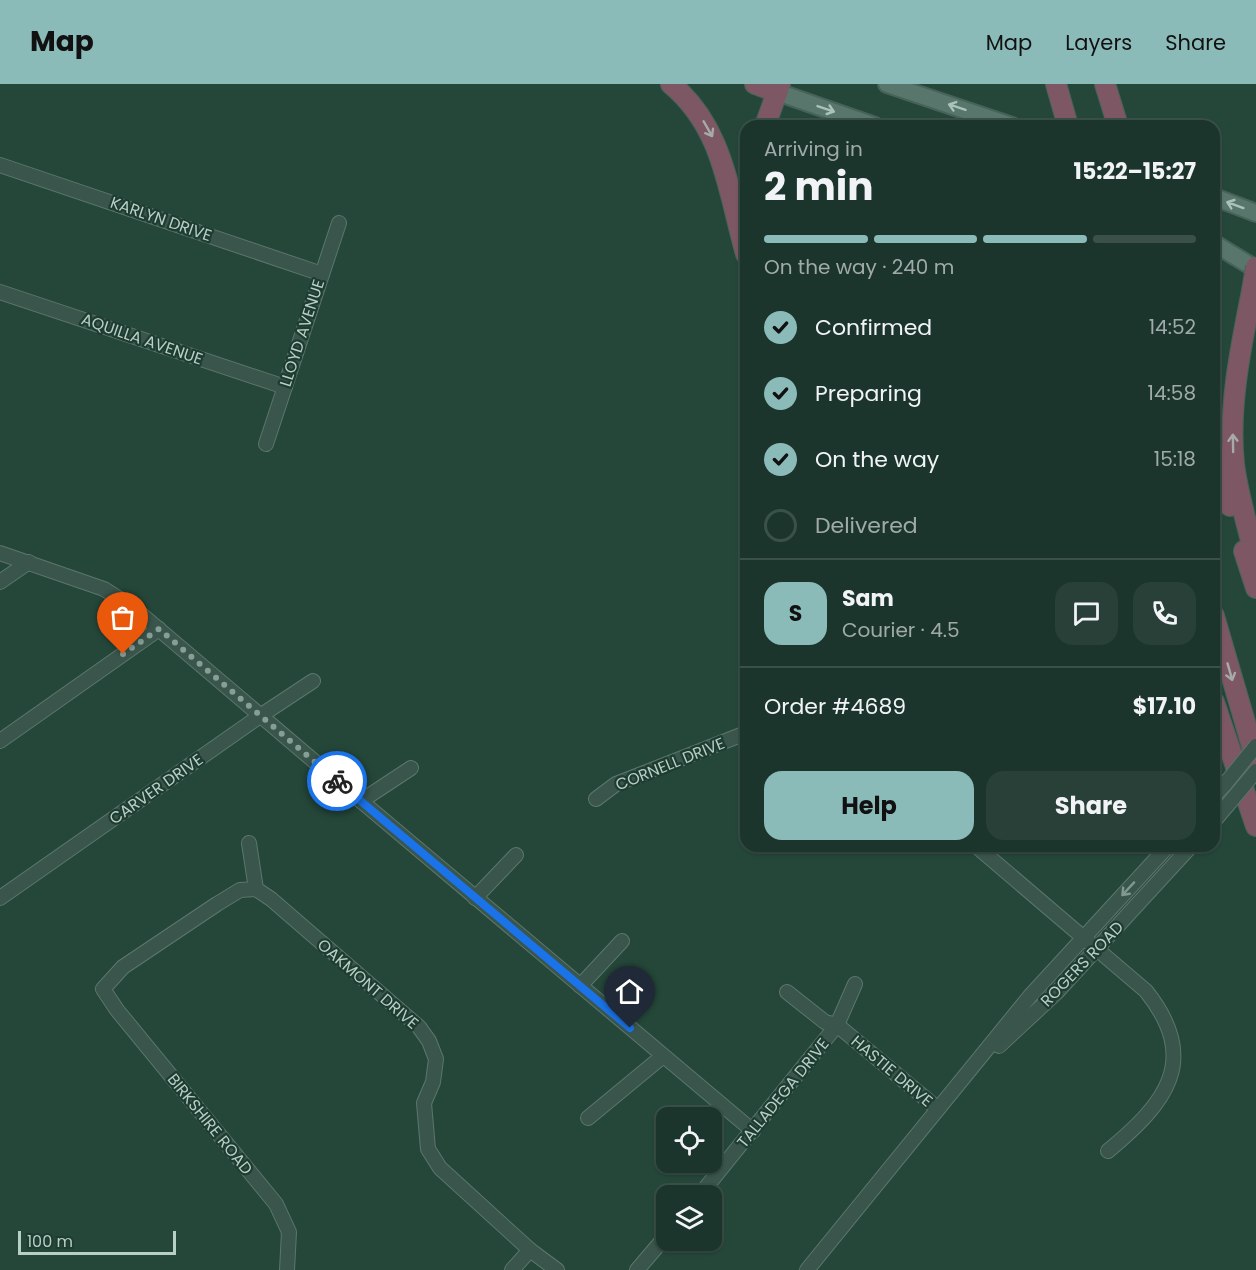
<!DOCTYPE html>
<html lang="en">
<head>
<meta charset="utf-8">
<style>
  :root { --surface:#1c352c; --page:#294038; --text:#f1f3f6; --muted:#a0aba9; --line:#3a5048; --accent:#8bbbb9 }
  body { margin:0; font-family:Poppins,sans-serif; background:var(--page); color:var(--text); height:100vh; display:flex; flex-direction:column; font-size:22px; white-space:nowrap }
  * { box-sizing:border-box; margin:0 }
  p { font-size:20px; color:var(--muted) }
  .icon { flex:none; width:33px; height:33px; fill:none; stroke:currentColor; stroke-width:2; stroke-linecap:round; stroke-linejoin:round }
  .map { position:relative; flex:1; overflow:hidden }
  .side { position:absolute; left:740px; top:36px; width:480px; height:732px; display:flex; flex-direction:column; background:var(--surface); border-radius:18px; box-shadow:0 2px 4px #0004,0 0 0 2px var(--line) }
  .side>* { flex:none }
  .fabs { position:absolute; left:656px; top:1023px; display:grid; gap:12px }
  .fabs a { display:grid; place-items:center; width:66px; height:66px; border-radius:12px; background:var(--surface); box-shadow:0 2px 4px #0004,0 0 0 2px var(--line); font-size:30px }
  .scale { position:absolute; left:18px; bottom:15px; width:158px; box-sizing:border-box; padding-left:6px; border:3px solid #b8cfc7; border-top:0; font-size:16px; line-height:21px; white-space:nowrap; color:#b8cfc7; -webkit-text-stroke:4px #1f3c31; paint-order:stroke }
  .pin { position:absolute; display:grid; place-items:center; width:51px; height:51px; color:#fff; margin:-62px -26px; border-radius:50% 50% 50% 0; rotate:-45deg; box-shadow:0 0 6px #0007 }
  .pin .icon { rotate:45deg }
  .courier { position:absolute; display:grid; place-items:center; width:60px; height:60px; margin:-30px; border:4px solid #1a73e8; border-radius:50%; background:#fff; color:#222; box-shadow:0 2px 8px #0007 }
  .overview em { font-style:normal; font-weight:700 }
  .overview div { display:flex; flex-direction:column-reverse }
  .overview { display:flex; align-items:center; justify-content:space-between; height:102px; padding:0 24px }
  h1 { font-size:39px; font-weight:700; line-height:45px }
  .bar { display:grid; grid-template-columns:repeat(4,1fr); gap:9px 6px; align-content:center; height:72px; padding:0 24px }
  .bar i { height:8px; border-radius:4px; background:var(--line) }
  .bar .active { background:var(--accent) }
  .bar p { grid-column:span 4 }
  .line { display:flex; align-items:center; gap:15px; padding:0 24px; border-top:2px solid var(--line) }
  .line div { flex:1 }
  .round { display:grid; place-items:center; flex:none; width:63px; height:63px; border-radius:18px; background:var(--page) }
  ol { padding:0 24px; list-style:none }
  li { display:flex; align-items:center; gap:18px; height:66px }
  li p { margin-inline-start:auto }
  li .icon { padding:6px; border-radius:50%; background:var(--accent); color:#111; stroke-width:4 }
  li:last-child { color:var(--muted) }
  li i { width:33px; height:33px; border:3px solid var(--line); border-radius:50% }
  .action { display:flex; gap:12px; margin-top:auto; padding:12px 24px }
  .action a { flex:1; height:69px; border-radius:18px; background:var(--accent); color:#111; font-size:24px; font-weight:700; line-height:69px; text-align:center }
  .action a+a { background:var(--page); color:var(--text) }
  header { display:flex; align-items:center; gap:36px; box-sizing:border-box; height:84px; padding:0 30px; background:var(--accent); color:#111 }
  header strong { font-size:28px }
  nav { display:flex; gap:33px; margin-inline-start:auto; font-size:21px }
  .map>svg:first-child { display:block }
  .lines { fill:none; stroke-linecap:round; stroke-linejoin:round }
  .minor-casing { stroke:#5c766c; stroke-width:16 }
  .major-casing { stroke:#476258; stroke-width:20 }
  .highway-casing { stroke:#486359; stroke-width:22 }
  .minor { stroke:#3a564c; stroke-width:14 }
  .major { stroke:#58766b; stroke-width:16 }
  .highway { stroke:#7d5763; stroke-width:20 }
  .minor-bridge-casing { stroke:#5c766c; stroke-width:16; stroke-linecap:butt }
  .highway-bridge-casing { stroke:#486359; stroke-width:22; stroke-linecap:butt }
  .minor-bridge { stroke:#3a564c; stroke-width:14 }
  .highway-bridge { stroke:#7d5763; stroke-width:20 }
  .oneway { stroke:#aac2b9 }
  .oneway2 { stroke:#a6aba9 }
  .oneway3 { stroke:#7f9990 }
  .done { stroke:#859f96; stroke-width:6; stroke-dasharray:0 10.8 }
  .route { stroke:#1a73e8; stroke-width:8 }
  .labels { text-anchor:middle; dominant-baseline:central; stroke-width:4.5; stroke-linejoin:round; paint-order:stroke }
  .street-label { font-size:16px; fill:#b8cfc7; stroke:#1f3c31 }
</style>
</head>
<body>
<header>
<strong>Map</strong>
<nav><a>Map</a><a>Layers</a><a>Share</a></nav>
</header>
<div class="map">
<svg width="1256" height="1186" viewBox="0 0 1256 1186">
  <rect width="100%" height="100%" fill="#25473a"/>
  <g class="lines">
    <defs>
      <g id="minor">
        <polyline points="0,81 322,190"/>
        <polyline points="0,208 285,303"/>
        <polyline points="266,360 339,139"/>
        <polyline points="0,469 104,505 135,525 361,717 753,1047"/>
        <polyline points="0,498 29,478"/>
        <polyline points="0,657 159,545"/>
        <polyline points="1214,712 1225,700"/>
        <polyline points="596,715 616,700 746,649"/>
        <polyline points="361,717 411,684"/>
        <polyline points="1214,737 1231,717"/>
        <polyline points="249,759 256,805 271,815 419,943 429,957 436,975 433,998 424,1019 428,1065 440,1084 530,1166 557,1186"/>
        <path d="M976 762 1146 907C1201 976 1166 1019 1108 1067"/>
        <polyline points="256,805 240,806 217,820 123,883 103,905 117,926 276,1120 289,1148 287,1186"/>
        <polyline points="0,814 260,632 313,597"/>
        <polyline points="475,814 516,771"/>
        <polyline points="580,902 622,857"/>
        <polyline points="787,908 825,938 837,941 938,1025"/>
        <polyline points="999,962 1056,909 1191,762"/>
        <polyline points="588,1034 663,972"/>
        <polyline points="699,1112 837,941 855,900"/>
        <polyline points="512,1186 530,1166"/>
        <polyline points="637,1186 666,1152"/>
        <polyline points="807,1186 1030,912 1168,762"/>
      </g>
      <g id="major">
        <polyline points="887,0 1012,42"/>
        <polyline points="777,8 875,42"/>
        <polyline points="1214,113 1256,129"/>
        <polyline points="1215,160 1256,185"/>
      </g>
      <g id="highway">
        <path d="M671 0C724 44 728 108 746 170"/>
        <polyline points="755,0 777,8"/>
        <polyline points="1056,0 1068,42"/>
        <polyline points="1105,0 1118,42"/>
        <polyline points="765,42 780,0"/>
        <path d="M1252 207C1241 262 1228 323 1234 380 1238 413 1249 445 1256 478"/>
        <polyline points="1214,366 1230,422"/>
        <polyline points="1244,467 1256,504"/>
        <polyline points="1214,532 1256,676"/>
        <polyline points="1214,618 1256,742"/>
      </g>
    </defs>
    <!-- minor casing -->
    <use href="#minor" class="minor-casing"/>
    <!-- major casing -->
    <use href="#major" class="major-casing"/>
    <!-- highway casing -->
    <use href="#highway" class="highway-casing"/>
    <!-- minor -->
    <use href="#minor" class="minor"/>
    <!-- major -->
    <use href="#major" class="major"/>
    <!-- highway -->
    <use href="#highway" class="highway"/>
    <defs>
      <g id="minor-bridge">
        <polyline points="1225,700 1256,662"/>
        <polyline points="1231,717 1256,687"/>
      </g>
      <polyline id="highway-bridge" points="1252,207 1256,183"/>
    </defs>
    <!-- minor-bridge casing -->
    <use href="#minor-bridge" class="minor-bridge-casing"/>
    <!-- highway-bridge casing -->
    <use href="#highway-bridge" class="highway-bridge-casing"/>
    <!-- minor-bridge -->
    <use href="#minor-bridge" class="minor-bridge"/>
    <!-- highway-bridge -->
    <use href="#highway-bridge" class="highway-bridge"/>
  </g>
  <!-- one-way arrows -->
  <defs><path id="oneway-shaft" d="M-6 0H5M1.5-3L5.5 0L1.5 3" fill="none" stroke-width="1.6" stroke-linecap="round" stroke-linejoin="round" transform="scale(1.5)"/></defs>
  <g class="oneway">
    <use href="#oneway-shaft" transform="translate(957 23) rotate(-162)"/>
    <use href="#oneway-shaft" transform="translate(826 25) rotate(19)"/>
    <use href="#oneway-shaft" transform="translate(1235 121) rotate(-160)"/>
  </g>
  <g class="oneway2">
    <use href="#oneway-shaft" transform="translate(708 45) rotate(60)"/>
    <use href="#oneway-shaft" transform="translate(1233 359) rotate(-91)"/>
    <use href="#oneway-shaft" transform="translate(1230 588) rotate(74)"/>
  </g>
  <use class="oneway3" href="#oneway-shaft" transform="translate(1128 805) rotate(133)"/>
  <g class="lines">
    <!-- done -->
    <polyline class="done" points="123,570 159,545 337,697"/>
    <!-- route -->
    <polyline class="route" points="337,697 630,944"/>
  </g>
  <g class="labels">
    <!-- street labels -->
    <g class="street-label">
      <text transform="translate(161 135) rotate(19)">KARLYN DRIVE</text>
      <text transform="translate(302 249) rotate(-72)">LLOYD AVENUE</text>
      <text transform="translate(142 255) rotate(19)">AQUILLA AVENUE</text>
      <text transform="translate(670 680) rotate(-22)">CORNELL DRIVE</text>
      <text transform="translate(156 705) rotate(-35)">CARVER DRIVE</text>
      <text transform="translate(1082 880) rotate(-46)">ROGERS ROAD</text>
      <text transform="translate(368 900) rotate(41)">OAKMONT DRIVE</text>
      <text transform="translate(892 987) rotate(40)">HASTIE DRIVE</text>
      <text transform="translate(783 1009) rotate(-51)">TALLADEGA DRIVE</text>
      <text transform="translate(210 1040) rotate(51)">BIRKSHIRE ROAD</text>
    </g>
  </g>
</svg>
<div class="fabs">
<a><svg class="icon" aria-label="locate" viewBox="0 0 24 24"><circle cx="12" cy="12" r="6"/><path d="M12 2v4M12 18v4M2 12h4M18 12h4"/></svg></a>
<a><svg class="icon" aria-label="layers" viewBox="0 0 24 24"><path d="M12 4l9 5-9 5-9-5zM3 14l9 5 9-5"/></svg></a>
</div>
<div class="scale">100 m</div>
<div class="pin" style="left:123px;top:570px;background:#ea580c"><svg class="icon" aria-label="bag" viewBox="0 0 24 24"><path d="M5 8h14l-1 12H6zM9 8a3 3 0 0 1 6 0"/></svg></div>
<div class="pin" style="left:630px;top:944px;background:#1f2937"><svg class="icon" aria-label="home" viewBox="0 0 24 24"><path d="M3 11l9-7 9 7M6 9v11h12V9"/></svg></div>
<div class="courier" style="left:337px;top:697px"><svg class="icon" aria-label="bike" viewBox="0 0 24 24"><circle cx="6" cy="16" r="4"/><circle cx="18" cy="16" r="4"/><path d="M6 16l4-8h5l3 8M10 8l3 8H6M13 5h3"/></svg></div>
<section class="side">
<div class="overview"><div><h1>2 min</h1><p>Arriving in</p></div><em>15:22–15:27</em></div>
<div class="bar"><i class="active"></i><i class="active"></i><i class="active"></i><i></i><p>On the way · 240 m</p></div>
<ol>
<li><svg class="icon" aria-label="check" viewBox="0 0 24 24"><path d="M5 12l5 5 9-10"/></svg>Confirmed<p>14:52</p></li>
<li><svg class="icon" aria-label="check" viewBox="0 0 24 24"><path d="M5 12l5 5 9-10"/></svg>Preparing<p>14:58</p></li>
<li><svg class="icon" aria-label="check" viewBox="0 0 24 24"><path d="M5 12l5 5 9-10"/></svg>On the way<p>15:18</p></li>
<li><i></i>Delivered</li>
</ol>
<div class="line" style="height:108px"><b class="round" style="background:var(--accent);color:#111">S</b><div><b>Sam</b><p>Courier · 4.5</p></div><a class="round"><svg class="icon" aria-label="chat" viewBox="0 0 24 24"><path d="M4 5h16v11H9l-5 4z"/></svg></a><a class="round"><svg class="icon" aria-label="phone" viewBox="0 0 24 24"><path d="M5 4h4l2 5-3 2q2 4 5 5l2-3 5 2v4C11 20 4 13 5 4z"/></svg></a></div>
<div class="line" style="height:78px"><div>Order #4689</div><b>$17.10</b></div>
<div class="action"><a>Help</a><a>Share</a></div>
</section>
</div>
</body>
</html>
